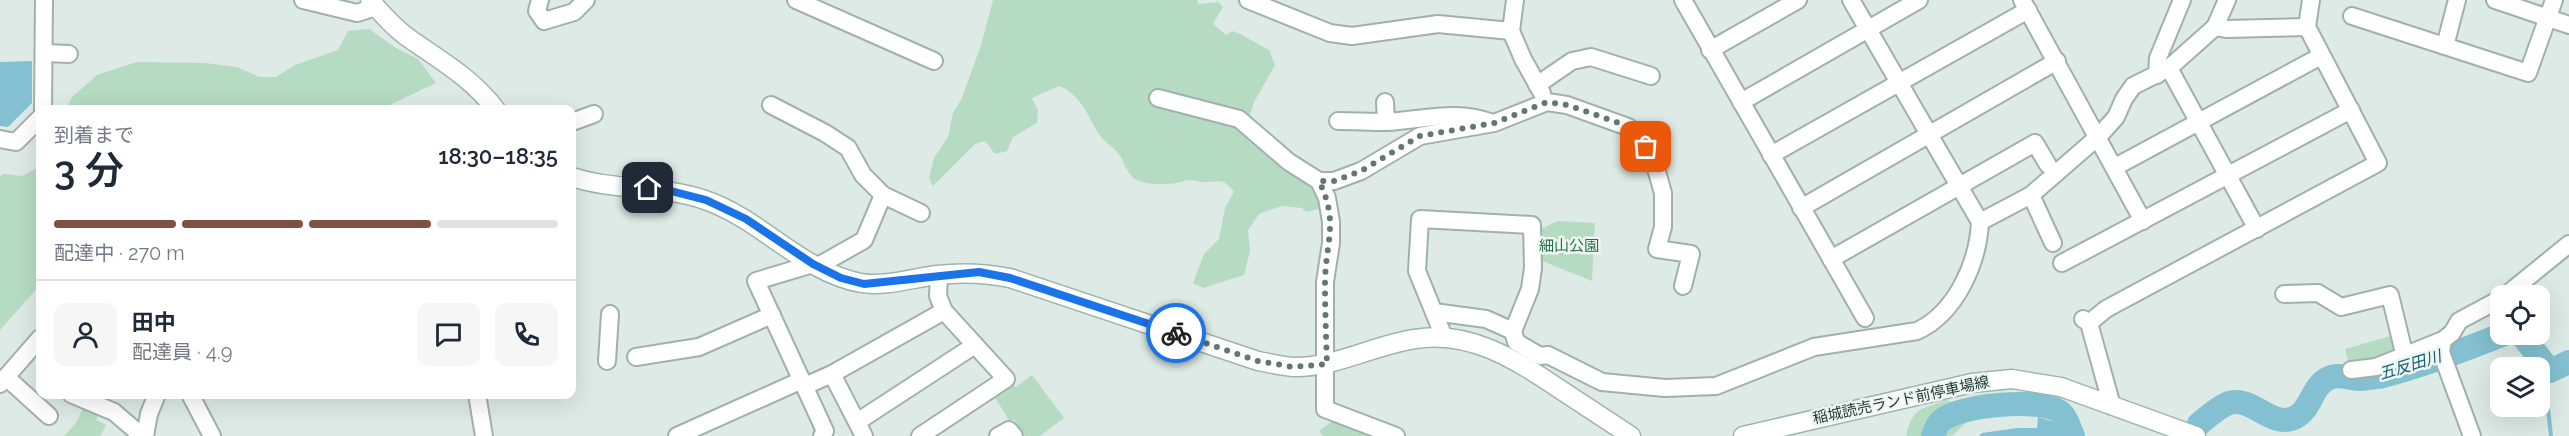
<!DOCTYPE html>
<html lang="ja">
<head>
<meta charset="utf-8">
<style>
  :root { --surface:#fff; --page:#f6f6f7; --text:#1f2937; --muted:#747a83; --line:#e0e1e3; --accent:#7f5142 }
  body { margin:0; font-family:Raleway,"Noto Sans JP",sans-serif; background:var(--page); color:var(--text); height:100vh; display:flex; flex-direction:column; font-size:22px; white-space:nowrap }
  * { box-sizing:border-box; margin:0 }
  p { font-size:20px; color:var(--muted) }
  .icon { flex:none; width:33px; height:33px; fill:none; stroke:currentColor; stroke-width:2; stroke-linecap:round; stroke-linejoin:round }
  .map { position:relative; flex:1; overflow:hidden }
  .panel { position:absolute; left:36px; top:105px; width:540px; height:294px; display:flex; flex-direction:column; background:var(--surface); border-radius:12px; box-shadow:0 6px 24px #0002 }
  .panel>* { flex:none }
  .buttons { position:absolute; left:2490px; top:285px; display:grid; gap:12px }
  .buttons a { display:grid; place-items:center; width:60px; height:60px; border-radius:12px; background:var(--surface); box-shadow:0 6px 24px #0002; font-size:30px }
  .pin { position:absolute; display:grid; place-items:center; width:51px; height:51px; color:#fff; margin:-26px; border-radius:12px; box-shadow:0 3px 9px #0006 }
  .courier { position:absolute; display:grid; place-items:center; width:60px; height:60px; margin:-30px; border:4px solid #1a73e8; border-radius:50%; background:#fff; color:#222; box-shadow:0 2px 8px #0007 }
  .head em { font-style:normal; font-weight:600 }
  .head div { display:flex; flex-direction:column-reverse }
  .head { display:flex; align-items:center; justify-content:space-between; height:102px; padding:0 18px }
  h1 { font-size:39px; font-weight:600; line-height:45px }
  .bar { display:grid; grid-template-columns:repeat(4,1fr); gap:9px 6px; align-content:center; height:72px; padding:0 18px }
  .bar i { height:8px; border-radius:4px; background:var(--line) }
  .bar .current { background:var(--accent) }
  .bar p { grid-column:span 4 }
  .line { display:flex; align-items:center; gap:15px; padding:0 18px; border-top:2px solid var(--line) }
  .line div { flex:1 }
  .round { display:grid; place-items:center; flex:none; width:63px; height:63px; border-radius:12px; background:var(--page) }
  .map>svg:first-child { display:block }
  .green { fill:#b5dcc2 }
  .water { fill:#83c0d1 }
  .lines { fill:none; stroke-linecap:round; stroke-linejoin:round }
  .stream { stroke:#83c0d1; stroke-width:4 }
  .river { stroke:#83c0d1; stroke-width:24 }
  .street-casing { stroke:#a0b1ac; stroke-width:20 }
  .secondary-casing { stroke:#9cb5ae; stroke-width:21 }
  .street { stroke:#fff; stroke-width:16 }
  .secondary { stroke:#fff; stroke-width:18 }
  .done { stroke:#627771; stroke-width:6; stroke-dasharray:0 10.8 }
  .route { stroke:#1a73e8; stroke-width:8 }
  .labels { text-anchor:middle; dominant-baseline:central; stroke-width:5; stroke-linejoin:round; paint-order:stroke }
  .park-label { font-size:15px; fill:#287048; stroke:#edf6f2 }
  .street-label { font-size:15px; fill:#1f3933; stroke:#edf6f2 }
  .water-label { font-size:16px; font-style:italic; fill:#186075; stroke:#edf6f2 }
</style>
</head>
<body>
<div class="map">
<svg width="2569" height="436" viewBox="0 0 2569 436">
  <rect width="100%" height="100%" fill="#ddeae5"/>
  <!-- green -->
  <g class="green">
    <path d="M993 0H1197L1199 4 1218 2 1223 7 1213 24 1226 35 1232 31 1238 33 1269 50 1275 65 1254 102 1245 132 1253 142 1273 154 1317 194 1322 208 1306 212 1302 208 1281 206 1259 214 1248 230 1250 251 1244 275 1203 288 1193 283 1204 254 1219 239 1225 208 1234 192C1222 176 1219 183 1203 182 1198 182 1194 180 1189 180 1185 180 1180 183 1176 183 1165 185 1145 185 1135 179 1125 172 1125 161 1118 153 1113 147 1106 143 1101 137 1088 119 1082 94 1059 86L1032 98 1038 111 1037 123 1013 137 1007 151 995 154 985 141 975 144 933 186 929 178 934 158 948 137 953 113 962 98 981 45Z"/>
    <polygon points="369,29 396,48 418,59 436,83 381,109 66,109 72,97 97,75 137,62 205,63 236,67 260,77 276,77 295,65 338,50 348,31"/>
    <polygon points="40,166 40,285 0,330 0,177 3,174 23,176"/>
    <polygon points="1558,221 1595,223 1592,281 1540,260 1541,229"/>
    <polygon points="2390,336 2395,353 2378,360 2349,365 2345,349"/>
    <polygon points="1032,375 1064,418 1040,436 1025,436 1014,419 1010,422 994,396 1011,384 1016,387"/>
    <path d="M1962 399V403L1966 404 1968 421 1952 436H1906C1913 406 1921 410 1946 400L1951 402Z"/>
    <polygon points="85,405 100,410 96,420 106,425 100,436 64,436 76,423"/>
    <polygon points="1338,417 1379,436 1323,436 1319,431"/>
  </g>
  <!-- water -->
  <g class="water">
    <polygon points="32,61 32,103 8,127 0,126 0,62"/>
    <polygon points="2038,417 2054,422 2061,436 1979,436 1982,433 2017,428 2037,428"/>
  </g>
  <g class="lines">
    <!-- stream -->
    <polyline class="stream" points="2550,371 2545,381 2551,436"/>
    <!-- river -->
    <g class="river">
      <polyline points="2521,334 2550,371 2569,362"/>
      <path d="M2199 424C2208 417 2218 407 2229 403 2252 396 2271 428 2294 418 2312 410 2311 386 2329 378 2339 373 2349 379 2360 379 2367 379 2376 377 2383 376 2424 365 2464 350 2504 334"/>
      <path d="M1933 436C1935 430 1937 424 1942 420 1960 405 2041 397 2060 412 2066 416 2070 429 2073 436"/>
    </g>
    <defs>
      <g id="street">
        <polyline points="303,0 357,13 376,7"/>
        <polyline points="540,0 537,11 544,21 574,12 586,0"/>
        <polyline points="796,0 934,61"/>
        <polyline points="1248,0 1330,33 1352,36 1438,24 1511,31"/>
        <polyline points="1515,0 1511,31 1523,59 1542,93"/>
        <polyline points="1683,0 1865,318"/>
        <polyline points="2022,0 2143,221"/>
        <polyline points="2495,0 2569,25"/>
        <polyline points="2352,16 2528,73 2554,0"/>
        <polyline points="2215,27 2226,29 2307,27"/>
        <polyline points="2445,46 2457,0"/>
        <polyline points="1710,50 1798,0"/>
        <polyline points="45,53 69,54"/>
        <polyline points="2169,68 2257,229"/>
        <polyline points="2157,75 2158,58 2182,0"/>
        <polyline points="1537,85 1572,61 1591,57 1651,76"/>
        <polyline points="1158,98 1239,119 1289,162 1319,181 1334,181 1361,171 1420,136 1494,123 1547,102 1567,105 1628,127 1640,135 1653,158 1663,193 1663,227 1657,249 1691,254 1683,286"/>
        <polyline points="1385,102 1386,122"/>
        <polyline points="1741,102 1919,0"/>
        <polyline points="771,105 825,133 848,148 863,175 883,195 864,240 818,266"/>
        <polyline points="43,110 44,0"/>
        <path d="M1338 121C1354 121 1370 122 1386 122 1424 120 1456 109 1493 123"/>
        <polyline points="572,122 594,114"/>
        <polyline points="0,139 16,142 40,118"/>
        <polyline points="1771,155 2028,10"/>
        <polyline points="2115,167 2321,56"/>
        <polyline points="1319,181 1327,198 1331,222 1331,243 1325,282 1325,409 1396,436"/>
        <polyline points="883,195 921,213"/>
        <polyline points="2031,195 2053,243"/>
        <polyline points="1801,208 2057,61"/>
        <polyline points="1980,222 2031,195 2099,136 2116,117 2124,99 2133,86 2169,68 2215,27 2227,0"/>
        <polyline points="1831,259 2035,143 2048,165"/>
        <polyline points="2062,263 2351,110"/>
        <polyline points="813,264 756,281 825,431 822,436"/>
        <polyline points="2284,294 2318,293 2341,307 2390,295 2405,357"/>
        <polyline points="2505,296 2569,244"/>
        <polyline points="1434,312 1486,319 1513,331 1530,289 1533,268 1532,225 1420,219 1417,271 1444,337"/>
        <polyline points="2083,319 2089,323 2112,406"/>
        <polyline points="2089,323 2106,309 2378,163 2307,27 2311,0"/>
        <path d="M1513 331 1516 342 1540 356 1548 355 1602 382 1665 388 1716 386 1814 347 1917 331C1956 313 1978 263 1980 222L1851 0"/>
        <polyline points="2443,340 2441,352 2472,436"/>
        <polyline points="636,357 699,347 772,315"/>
        <polyline points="607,361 610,314"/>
        <polyline points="2351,370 2376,367 2443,340 2452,333 2459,321 2500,299"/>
        <polyline points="832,374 864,436"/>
        <polyline points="6,377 49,416"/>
        <polyline points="0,384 40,338"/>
        <polyline points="805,386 832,374 944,311"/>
        <polyline points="71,394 114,412 142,436"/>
        <polyline points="190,394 212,436"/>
        <polyline points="477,394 484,436"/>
        <polyline points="857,422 975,345"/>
        <polyline points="145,436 149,414 157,394"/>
        <polyline points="677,436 802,380"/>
        <polyline points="920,436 1006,379 944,311 938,296 939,275"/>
        <polyline points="998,436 1009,430 1014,436"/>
      </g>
      <g id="secondary">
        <path d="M370 0C382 14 395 29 410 39 441 61 472 78 496 110"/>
        <path d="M572 177C615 191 662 185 705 200 761 219 802 272 861 283 885 287 913 278 937 275 962 272 985 273 1010 278L1258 361C1270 363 1283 367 1295 367 1337 367 1374 345 1415 339 1470 330 1514 359 1558 388 1582 404 1607 420 1631 436"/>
        <polyline points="1743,436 1972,383 2012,379 2061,387 2196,436"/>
      </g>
    </defs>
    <!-- street casing -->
    <use href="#street" class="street-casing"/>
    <!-- secondary casing -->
    <use href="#secondary" class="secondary-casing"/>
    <!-- street -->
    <use href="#street" class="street"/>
    <!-- secondary -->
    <use href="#secondary" class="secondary"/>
  </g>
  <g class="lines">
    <!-- done -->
    <path class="done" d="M1176 333 1258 361 1293 367 1327 364C1326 336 1325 308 1325 281 1326 240 1339 222 1319 181H1334L1361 171 1420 136 1494 123 1547 102 1567 105 1628 126 1640 135 1646 147"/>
    <!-- route -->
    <polyline class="route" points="648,188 667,190 706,200 746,219 813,264 841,278 864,284 979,272 1010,278 1176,333"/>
  </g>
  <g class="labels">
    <!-- park labels -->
    <g class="park-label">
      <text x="1569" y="246">細山公園</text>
    </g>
    <!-- street labels -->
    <g class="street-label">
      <text transform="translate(1901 400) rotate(-12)">稲城読売ランド前停車場線</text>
    </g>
    <!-- water labels -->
    <g class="water-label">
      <text transform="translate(2410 365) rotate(-17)">五反田川</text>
    </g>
  </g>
</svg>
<div class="buttons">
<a><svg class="icon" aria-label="locate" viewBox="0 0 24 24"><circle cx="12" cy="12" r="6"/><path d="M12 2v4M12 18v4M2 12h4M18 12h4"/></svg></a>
<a><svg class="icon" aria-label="layers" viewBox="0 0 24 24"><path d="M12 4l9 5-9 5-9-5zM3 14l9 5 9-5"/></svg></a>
</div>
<div class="pin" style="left:1646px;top:147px;background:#ea580c"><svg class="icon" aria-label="bag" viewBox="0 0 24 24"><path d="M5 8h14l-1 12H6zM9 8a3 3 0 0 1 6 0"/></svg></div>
<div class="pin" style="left:648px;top:188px;background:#1f2937"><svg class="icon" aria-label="home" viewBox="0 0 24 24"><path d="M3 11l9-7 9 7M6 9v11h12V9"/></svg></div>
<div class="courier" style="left:1176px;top:333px"><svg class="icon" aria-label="bike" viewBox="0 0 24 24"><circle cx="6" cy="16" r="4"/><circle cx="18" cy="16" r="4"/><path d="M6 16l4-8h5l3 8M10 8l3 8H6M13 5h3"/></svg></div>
<section class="panel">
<div class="head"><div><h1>3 分</h1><p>到着まで</p></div><em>18:30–18:35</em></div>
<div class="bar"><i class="current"></i><i class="current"></i><i class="current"></i><i></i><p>配達中 · 270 m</p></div>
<div class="line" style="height:108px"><a class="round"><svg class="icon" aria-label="person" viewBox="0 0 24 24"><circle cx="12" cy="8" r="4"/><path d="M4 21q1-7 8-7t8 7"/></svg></a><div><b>田中</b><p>配達員 · 4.9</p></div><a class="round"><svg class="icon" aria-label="chat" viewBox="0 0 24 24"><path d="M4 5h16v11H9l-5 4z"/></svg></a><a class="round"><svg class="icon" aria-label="phone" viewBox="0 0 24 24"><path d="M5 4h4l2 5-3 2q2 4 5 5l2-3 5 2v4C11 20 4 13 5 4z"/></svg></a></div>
</section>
</div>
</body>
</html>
